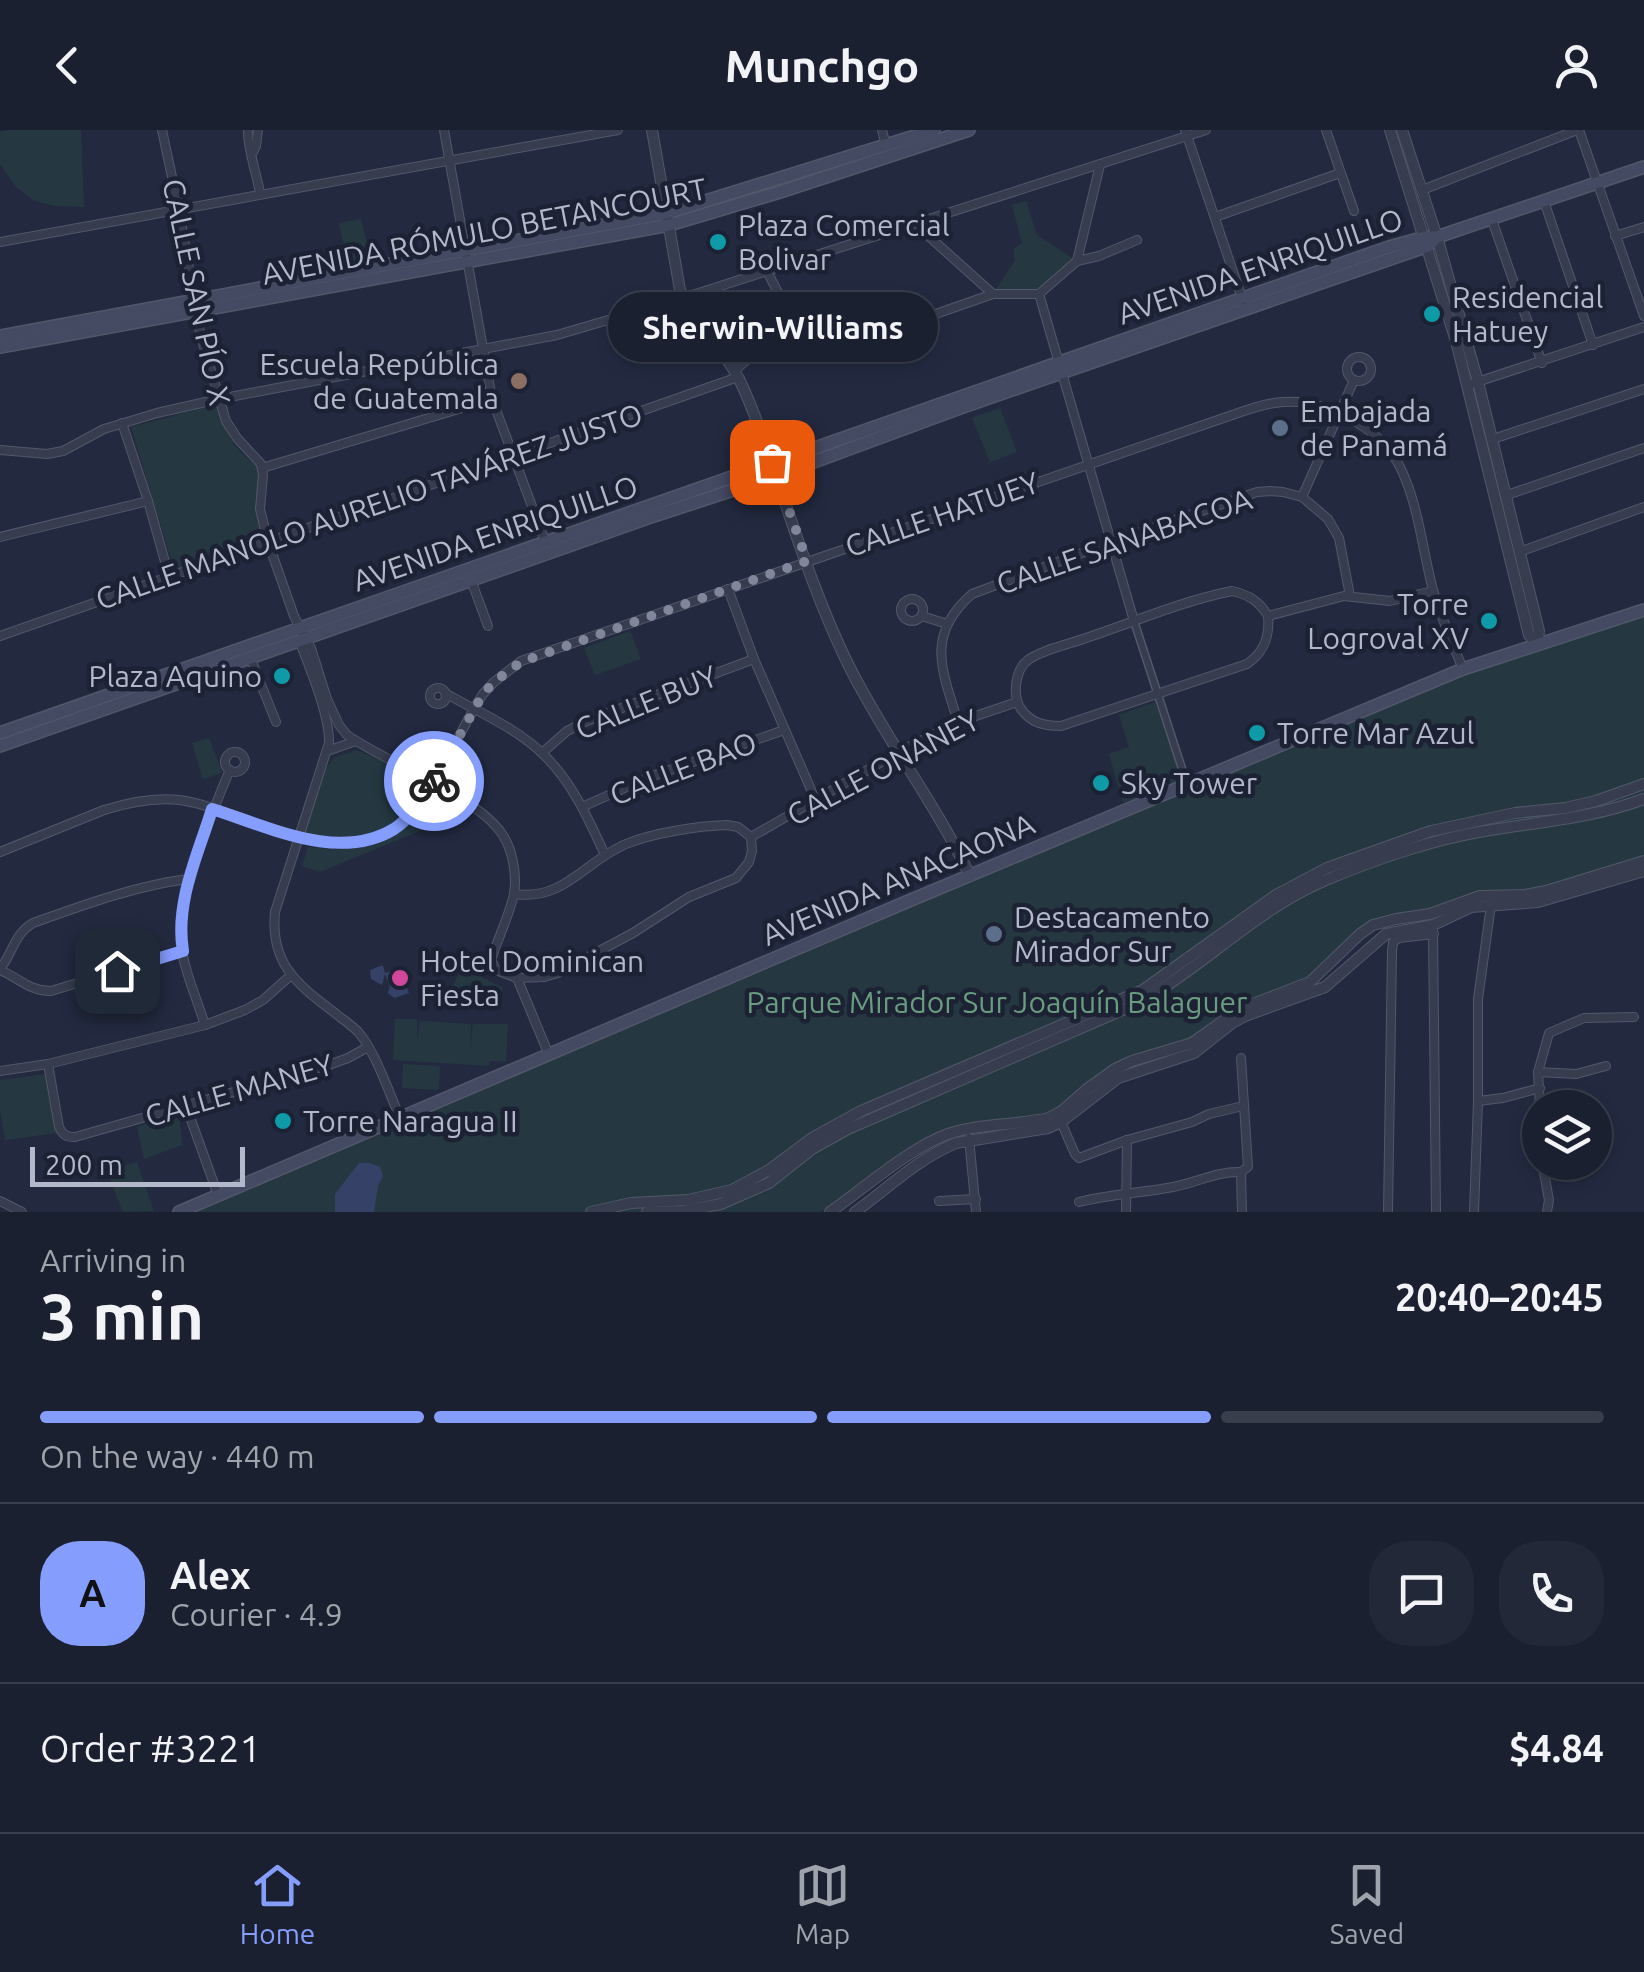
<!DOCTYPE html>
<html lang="en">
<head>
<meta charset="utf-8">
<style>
  :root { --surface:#1a2030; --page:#232838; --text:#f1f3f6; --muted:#9fa3ab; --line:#383e4c; --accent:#859dfd }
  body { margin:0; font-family:Ubuntu,sans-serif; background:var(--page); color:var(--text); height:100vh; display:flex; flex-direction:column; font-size:38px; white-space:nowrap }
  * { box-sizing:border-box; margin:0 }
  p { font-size:32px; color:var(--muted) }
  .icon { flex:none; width:55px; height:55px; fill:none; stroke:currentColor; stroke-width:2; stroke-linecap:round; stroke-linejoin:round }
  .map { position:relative; height:1082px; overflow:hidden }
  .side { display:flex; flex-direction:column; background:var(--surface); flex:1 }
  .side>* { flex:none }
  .tools { position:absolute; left:1522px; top:960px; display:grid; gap:20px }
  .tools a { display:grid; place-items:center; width:90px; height:90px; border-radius:50%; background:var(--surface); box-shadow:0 5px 15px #0003,0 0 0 2px var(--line); font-size:50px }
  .scale { position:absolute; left:30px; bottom:25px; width:215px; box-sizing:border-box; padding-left:10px; border:5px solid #b3b8ca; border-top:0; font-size:28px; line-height:35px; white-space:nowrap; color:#b3b8ca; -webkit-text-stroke:8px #1c2234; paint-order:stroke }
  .pin { position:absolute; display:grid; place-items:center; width:85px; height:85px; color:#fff; margin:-42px; border-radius:20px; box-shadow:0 5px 15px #0006 }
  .courier { position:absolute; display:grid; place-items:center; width:100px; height:100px; margin:-50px; border:8px solid #859dfd; border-radius:50%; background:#fff; color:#222; box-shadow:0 2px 12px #0007 }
  .bubble { position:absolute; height:70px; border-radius:35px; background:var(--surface); box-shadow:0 5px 15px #0003,0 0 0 2px var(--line); font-size:32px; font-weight:700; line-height:70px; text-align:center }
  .headline em { font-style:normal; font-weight:700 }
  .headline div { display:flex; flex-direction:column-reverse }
  .headline { display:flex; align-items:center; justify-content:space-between; height:170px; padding:0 40px }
  h1 { font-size:65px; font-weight:700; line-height:75px }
  .bar { display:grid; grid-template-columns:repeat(4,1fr); gap:15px 10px; align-content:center; height:120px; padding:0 40px }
  .bar i { height:12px; border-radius:8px; background:var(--line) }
  .bar .current { background:var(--accent) }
  .bar p { grid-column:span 4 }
  .line { display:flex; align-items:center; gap:25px; padding:0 40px; border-top:2px solid var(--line) }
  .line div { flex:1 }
  .round { display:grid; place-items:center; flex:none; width:105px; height:105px; border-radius:40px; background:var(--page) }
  header { display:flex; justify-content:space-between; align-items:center; height:130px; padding:0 40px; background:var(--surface); font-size:45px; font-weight:700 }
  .tabs { display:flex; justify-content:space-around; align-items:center; height:140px; border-top:2px solid var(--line); background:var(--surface); font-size:28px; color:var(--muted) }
  .tabs a { display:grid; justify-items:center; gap:5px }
  .tabs .current { color:var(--accent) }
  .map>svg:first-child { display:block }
  .green { fill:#253841 }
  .water { fill:#364167 }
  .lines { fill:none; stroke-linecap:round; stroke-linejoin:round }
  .pedestrian-casing { stroke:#52586a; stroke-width:9 }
  .minor-casing { stroke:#52586a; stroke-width:10 }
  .tertiary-casing { stroke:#52586a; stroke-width:12 }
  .secondary-casing { stroke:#52586a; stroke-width:14 }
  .pedestrian { stroke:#373d4f; stroke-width:6 }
  .minor { stroke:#373d4f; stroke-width:8 }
  .tertiary { stroke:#373d4f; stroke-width:10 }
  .secondary { stroke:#454a63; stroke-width:11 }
  .done { stroke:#81869a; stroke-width:10; stroke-dasharray:0 18 }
  .route { stroke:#859dfd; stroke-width:12 }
  .culture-dot { fill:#0f9aa8; stroke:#1c2234; stroke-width:4 }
  .education-dot { fill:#8d6e63; stroke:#1c2234; stroke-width:4 }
  .service-dot { fill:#5c6f8a; stroke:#1c2234; stroke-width:4 }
  .hotel-dot { fill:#d1479c; stroke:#1c2234; stroke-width:4 }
  .labels { text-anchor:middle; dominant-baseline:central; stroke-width:9; stroke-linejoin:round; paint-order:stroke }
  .poi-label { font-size:30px; fill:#b3b8ca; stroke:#1c2234; text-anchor:start }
  .street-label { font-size:30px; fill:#b3b8ca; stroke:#1c2234 }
  .park-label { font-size:30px; fill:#699d7f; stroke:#1c2234 }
</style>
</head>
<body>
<header><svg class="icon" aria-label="back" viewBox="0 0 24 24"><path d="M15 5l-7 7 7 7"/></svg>Munchgo<svg class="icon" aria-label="person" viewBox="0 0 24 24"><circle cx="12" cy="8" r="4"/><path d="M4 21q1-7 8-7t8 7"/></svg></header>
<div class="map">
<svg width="1644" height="1082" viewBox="0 0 1644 1082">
  <rect width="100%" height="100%" fill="#232a40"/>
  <!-- green -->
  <g class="green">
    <polygon points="10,0 81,0 84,77 55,76 35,71 16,57 0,34 0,2"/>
    <polygon points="1026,71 1037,105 1077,131 1039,164 993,164 1015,130 1013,119 1022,113 1012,75"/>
    <polygon points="361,89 372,132 348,136 339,93"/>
    <path d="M218 274C228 309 231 316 260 339L256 382 262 408 174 439 131 297Z"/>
    <polygon points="1000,278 1017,322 990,332 972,288"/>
    <polygon points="1644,487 1644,728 1534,763 1488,763 1438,779 1379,790 1305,851 1188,911 1146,924 1048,985 971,996 889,1036 821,1082 197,1082 971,752 1465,546 1550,516"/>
    <polygon points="630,501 641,529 595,545 584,518"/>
    <polygon points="1155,572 1182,651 1123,673 1109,624 1129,617 1119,585"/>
    <polygon points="209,608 222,643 203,649 192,613"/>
    <path d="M356 620 378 629 423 657C417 666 412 676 405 685 379 714 339 713 305 703L324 641 334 628Z"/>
    <path d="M435 665 449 670 453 679 444 691 320 742 302 736 308 717C342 720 355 721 387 706 393 702 402 700 409 695 420 687 424 673 435 665Z"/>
    <polygon points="462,837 503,858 493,878 451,859"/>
    <polygon points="395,889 417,889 417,910 420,891 471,894 470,920 473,894 508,894 506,932 490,931 489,936 393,930"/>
    <polygon points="403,934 440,936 439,960 402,958"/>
    <polygon points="47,944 56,1003 5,1010 0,980 0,950"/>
    <polygon points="179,983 182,1015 144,1029 137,997"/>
    <polygon points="137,1032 154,1081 123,1082 107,1042"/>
  </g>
  <!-- water -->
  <g class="water">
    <polygon points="383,835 385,843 400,838 409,863 394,868 388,863 390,856 385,844 382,855 371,849 370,840"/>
    <polygon points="359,1033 369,1033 380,1037 383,1046 378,1056 374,1082 335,1082 335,1064"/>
  </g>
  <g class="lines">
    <defs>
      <polyline id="pedestrian" points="1134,491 1187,654"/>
      <g id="minor">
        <path d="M162 0 179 80 200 203 226 291 237 308 261 334 263 345 260 379 268 412 294 486 311 518 327 569 339 595 347 605C387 633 477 666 502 704 513 720 517 745 514 764 509 786 498 808 491 830L496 840 517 848 544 847 558 843 633 803 689 767 736 748 749 732 752 721 751 707"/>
        <path d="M248 0C247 17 257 45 260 63"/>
        <polyline points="444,0 492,269 545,411"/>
        <polyline points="882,0 886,16"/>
        <polyline points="1185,0 1243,171"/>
        <polyline points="1326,0 1354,81"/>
        <polyline points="1579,0 1644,186"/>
        <polyline points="253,22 256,16 258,0"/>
        <polyline points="1422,60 1577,0"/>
        <polyline points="1544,71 1593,215"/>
        <polyline points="1215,87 1340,43"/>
        <polyline points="1492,90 1542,233"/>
        <polyline points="915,94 993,164"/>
        <polyline points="1615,106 1644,97"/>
        <polyline points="0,112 618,0"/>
        <polyline points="1077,131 1100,35"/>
        <path d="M767 141C780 167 805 219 838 218L993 164H1039L1077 131 1099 126 1137 110"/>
        <polyline points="1039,164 1134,491"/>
        <circle cx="1359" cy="239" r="12"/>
        <polyline points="734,241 760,219 760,217 749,205"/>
        <polyline points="1468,255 1644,197"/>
        <polyline points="122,293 148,371 169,446"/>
        <polyline points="1493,309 1644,259"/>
        <polyline points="0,320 47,324 63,321 104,299 157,283 219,269 557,205 683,168 1206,0"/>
        <polyline points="262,338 492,269"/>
        <polyline points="1507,365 1644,318"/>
        <polyline points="1302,367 1354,250"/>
        <polyline points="0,407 148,371"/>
        <polyline points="1519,422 1644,377"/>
        <polyline points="471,450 488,496"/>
        <polyline points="728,459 754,529 816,671"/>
        <path d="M1232 461C1249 465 1259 471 1268 486 1270 507 1264 522 1247 534L1061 596C1044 596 1031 593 1021 579 1012 565 1015 540 1028 530 1041 520 1070 514 1086 508 1134 492 1182 471 1232 461Z"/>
        <circle cx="912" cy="480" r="11"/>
        <polyline points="922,486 947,494"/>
        <polyline points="1268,486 1344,466 1390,471 1433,461"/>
        <polyline points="0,506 738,247"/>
        <path d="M299 510C309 536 330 586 329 613L275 782C270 834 297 854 335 883 343 890 352 895 359 903 375 921 390 965 400 988"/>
        <polyline points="250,527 276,592"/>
        <circle cx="438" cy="566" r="8"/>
        <path d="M445 563C478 582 517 598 544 625 572 652 589 690 605 725"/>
        <path d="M958 592C942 540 925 505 972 464L1111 412 1257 362 1270 361 1283 362 1302 367 1328 389 1339 408 1350 466"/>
        <polyline points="327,621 356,611"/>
        <circle cx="235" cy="632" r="10"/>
        <polyline points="542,623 567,601 587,591 754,529"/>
        <polyline points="582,677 647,648 784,600"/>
        <polyline points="751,707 897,623 958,592 1017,572"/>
        <path d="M0 722 104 680C129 672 154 667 180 670 248 680 345 749 406 689 438 657 458 602 483 564L494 552 521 531 1238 283C1252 278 1267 273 1283 272 1325 269 1379 297 1399 335 1419 374 1422 419 1433 460 1441 487 1452 513 1463 539"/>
        <path d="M514 764C565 771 583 732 626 714 653 703 697 696 727 695L738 697 751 707"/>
        <polyline points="1433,799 1436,1082"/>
        <path d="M0 839C13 823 14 804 33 793 84 775 134 756 188 749"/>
        <path d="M0 840C19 848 29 861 51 861L183 821"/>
        <polyline points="517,848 549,925"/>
        <path d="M205 895C196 866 181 834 180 804 179 775 190 747 199 720 209 693 218 666 230 640"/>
        <polyline points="1241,928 1248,1037 1241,1042 1242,1082"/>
        <path d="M48 934 59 997C63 1005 66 1007 75 1007L329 935 348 928 368 917"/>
        <polyline points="0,941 48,934 205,895 245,880 263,870 290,846"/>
        <polyline points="1538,942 1576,944 1606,936"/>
        <polyline points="1478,971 1503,968 1540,958"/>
        <polyline points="186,976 218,1065"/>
        <polyline points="1540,978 1538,942 1549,903 1584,888 1634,887"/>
        <polyline points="1540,978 1540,1020"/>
        <polyline points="1061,992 1075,1024 1079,1028 1127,1010 1192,992 1209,984 1243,976"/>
        <polyline points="969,1008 976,1082"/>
        <polyline points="1542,1032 1549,1070 1547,1082"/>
        <polyline points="0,1071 22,1082"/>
        <polyline points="939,1071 976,1069"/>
        <path d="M1079 1072C1110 1064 1141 1063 1173 1057 1196 1053 1217 1041 1241 1042"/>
        <polyline points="1126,1082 1127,1010"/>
        <polyline points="1388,1082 1392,821 1393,812 1399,808 1434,804"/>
        <polyline points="1474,1082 1478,971 1478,869 1491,775"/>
      </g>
      <g id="tertiary">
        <path d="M652 0 680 160C694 193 722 217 739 249 755 281 765 315 777 349 798 411 819 475 848 534 884 607 935 672 970 746"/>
        <polyline points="1390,0 1456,211 1529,505 1537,515"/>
        <polyline points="1402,0 1437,107 1478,252 1539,501 1537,514"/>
        <polyline points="591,1082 631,1073 688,1070 732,1060 769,1040 812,1008 861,981 1143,860 1276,765 1327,738 1431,701 1515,683 1565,678 1596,671 1644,654"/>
        <path d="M647 1082 684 1081 721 1074 769 1053 812 1019 848 999 1141 872C1205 835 1257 779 1326 750 1371 731 1431 710 1479 702 1535 692 1590 689 1644 669"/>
        <path d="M830 1082C863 1059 911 1017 948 1004 975 994 1018 995 1049 988L1062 981 1087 959 1115 939 1132 931 1192 913 1240 879 1310 852 1360 804 1373 795 1396 789 1430 784 1480 766 1525 765 1546 761 1644 731"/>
        <path d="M855 1082C888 1058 919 1028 956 1013L1048 998 1061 992 1118 948 1194 923 1232 893 1245 886 1325 857 1386 804 1433 795 1471 777 1538 772 1644 741"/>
      </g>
      <g id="secondary">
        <polyline points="0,206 667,83 934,0"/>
        <polyline points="0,217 669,95 780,62 969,0"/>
        <polyline points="0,603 1389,117 1425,107 1437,107"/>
        <polyline points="0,616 651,387 776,346 963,277 1428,116 1437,107 1644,37"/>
        <polyline points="179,1082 911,770 1463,539 1644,480"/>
      </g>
    </defs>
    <!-- pedestrian casing -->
    <use href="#pedestrian" class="pedestrian-casing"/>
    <!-- minor casing -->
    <use href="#minor" class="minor-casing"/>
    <!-- tertiary casing -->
    <use href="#tertiary" class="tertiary-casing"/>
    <!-- secondary casing -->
    <use href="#secondary" class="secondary-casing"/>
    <!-- pedestrian -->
    <use href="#pedestrian" class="pedestrian"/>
    <!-- minor -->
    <use href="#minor" class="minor"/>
    <!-- tertiary -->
    <use href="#tertiary" class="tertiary"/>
    <!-- secondary -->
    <use href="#secondary" class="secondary"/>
  </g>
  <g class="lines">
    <!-- done -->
    <polyline class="done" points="434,651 483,564 494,552 521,532 807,431 772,332"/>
    <!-- route -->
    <path class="route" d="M117 841 183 821C175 771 198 725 212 679 267 696 338 733 394 699 411 688 423 668 434 651"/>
  </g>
  <!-- markers -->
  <g class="culture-dot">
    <circle cx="718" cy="112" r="10"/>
    <circle cx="1432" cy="184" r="10"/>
    <circle cx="1489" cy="491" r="10"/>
    <circle cx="282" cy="546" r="10"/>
    <circle cx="1257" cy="603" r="10"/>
    <circle cx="1101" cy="653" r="10"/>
    <circle cx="283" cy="991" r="10"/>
  </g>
  <circle class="education-dot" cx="519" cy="251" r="10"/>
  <g class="service-dot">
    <circle cx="1280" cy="298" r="10"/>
    <circle cx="994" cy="804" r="10"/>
  </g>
  <circle class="hotel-dot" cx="400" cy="848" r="10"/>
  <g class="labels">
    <!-- poi labels -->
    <g class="poi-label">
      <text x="738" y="95">Plaza Comercial<tspan x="738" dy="34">Bolivar</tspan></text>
      <text x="1452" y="167">Residencial<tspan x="1452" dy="34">Hatuey</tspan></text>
      <text x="499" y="234" text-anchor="end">Escuela República<tspan x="499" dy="34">de Guatemala</tspan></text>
      <text x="1300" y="281">Embajada<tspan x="1300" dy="34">de Panamá</tspan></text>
      <text x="1469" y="474" text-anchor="end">Torre<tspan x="1469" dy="34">Logroval XV</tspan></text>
      <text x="262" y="546" text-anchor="end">Plaza Aquino</text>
      <text x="1277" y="603">Torre Mar Azul</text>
      <text x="1121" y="653">Sky Tower</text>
      <text x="1014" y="787">Destacamento<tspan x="1014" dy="34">Mirador Sur</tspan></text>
      <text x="420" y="831">Hotel Dominican<tspan x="420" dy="34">Fiesta</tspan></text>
      <text x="303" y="991">Torre Naragua II</text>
    </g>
    <!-- street labels -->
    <g class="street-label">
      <text transform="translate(484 101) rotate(-11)">AVENIDA RÓMULO BETANCOURT</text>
      <text transform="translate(1260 136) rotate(-19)">AVENIDA ENRIQUILLO</text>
      <text transform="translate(197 162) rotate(78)">CALLE SAN PÍO X</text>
      <text transform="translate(369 376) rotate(-19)">CALLE MANOLO AURELIO TAVÁREZ JUSTO</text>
      <text transform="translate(942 384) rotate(-19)">CALLE HATUEY</text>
      <text transform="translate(495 403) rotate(-19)">AVENIDA ENRIQUILLO</text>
      <text transform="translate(1124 411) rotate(-19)">CALLE SANABACOA</text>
      <text transform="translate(646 572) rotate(-22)">CALLE BUY</text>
      <text transform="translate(883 637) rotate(-28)">CALLE ONANEY</text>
      <text transform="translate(683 638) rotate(-21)">CALLE BAO</text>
      <text transform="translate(898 749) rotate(-23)">AVENIDA ANACAONA</text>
      <text transform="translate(239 960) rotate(-16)">CALLE MANEY</text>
    </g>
    <!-- park labels -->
    <g class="park-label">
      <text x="997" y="872">Parque Mirador Sur Joaquín Balaguer</text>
    </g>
  </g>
</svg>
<div class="tools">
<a><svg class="icon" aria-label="layers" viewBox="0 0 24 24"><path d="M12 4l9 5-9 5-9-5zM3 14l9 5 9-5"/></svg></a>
</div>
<div class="scale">200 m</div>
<div class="pin" style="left:772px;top:332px;background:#ea580c"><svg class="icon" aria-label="bag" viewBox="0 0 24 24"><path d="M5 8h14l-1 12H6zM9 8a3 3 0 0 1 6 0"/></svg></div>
<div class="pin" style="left:117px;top:841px;background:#1f2937"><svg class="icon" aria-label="home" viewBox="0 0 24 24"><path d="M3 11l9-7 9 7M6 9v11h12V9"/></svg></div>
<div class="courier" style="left:434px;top:651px"><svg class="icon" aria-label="bike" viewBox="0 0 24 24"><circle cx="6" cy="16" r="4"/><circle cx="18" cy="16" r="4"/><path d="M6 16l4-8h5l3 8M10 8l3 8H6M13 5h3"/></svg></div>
<div class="bubble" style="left:608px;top:162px;width:330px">Sherwin-Williams</div>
</div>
<section class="side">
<div class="headline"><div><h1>3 min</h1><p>Arriving in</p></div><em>20:40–20:45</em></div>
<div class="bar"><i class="current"></i><i class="current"></i><i class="current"></i><i></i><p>On the way · 440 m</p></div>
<div class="line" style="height:180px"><b class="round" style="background:var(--accent);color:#111">A</b><div><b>Alex</b><p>Courier · 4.9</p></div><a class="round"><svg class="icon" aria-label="chat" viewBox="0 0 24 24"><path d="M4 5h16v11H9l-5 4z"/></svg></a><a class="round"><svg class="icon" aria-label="phone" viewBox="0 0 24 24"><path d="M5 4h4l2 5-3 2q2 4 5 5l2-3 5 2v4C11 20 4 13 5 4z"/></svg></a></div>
<div class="line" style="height:130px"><div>Order #3221</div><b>$4.84</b></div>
</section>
<nav class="tabs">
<a class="current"><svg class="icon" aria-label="home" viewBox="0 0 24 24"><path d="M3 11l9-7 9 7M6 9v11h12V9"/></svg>Home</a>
<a><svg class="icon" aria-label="map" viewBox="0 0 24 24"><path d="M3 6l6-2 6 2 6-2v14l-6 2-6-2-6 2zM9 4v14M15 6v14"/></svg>Map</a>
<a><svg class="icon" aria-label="saved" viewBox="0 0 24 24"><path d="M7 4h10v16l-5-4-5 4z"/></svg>Saved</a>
</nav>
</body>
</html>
